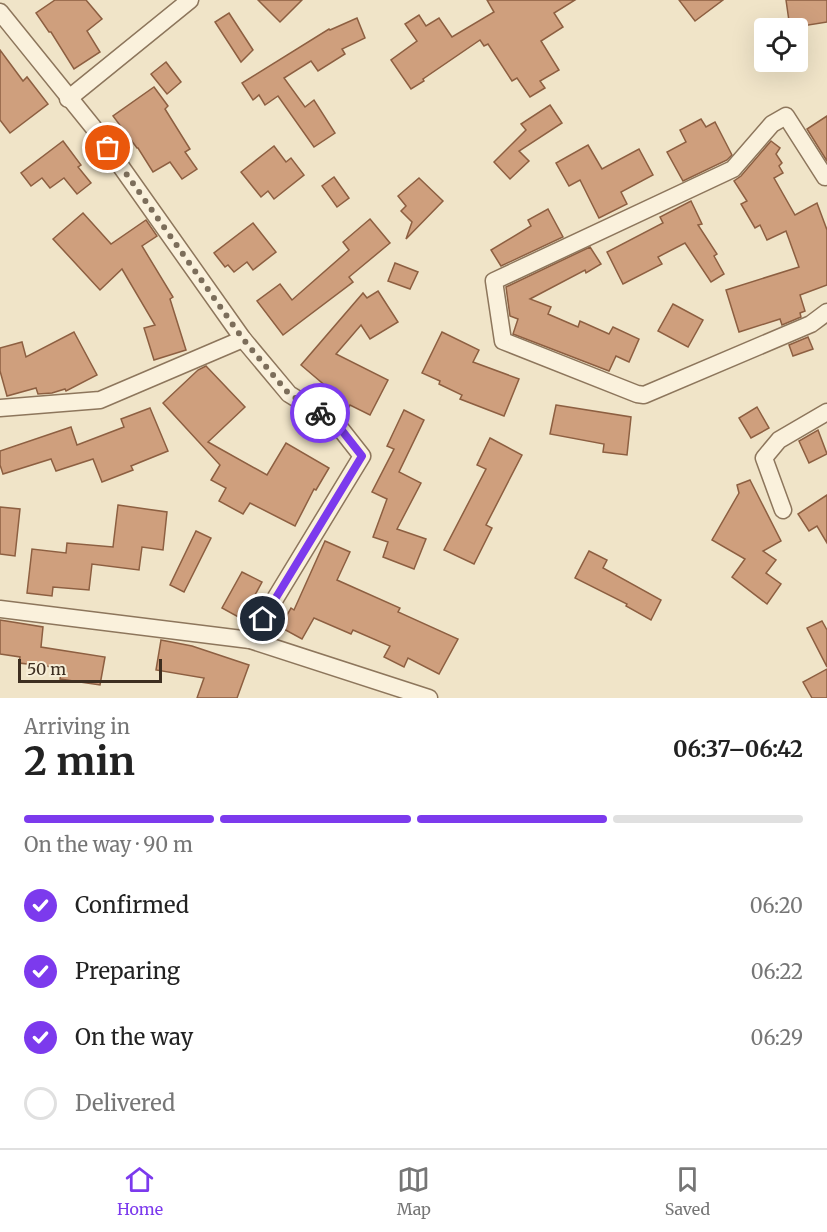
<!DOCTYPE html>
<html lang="en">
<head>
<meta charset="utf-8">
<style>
  :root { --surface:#fff; --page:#f6f6f6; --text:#222; --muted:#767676; --line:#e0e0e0; --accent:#7c3aed }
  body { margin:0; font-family:Merriweather,serif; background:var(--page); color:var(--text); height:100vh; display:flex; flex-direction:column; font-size:22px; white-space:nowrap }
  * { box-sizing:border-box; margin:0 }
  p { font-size:20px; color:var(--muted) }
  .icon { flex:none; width:33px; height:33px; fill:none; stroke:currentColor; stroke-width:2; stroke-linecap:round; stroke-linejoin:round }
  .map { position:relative; height:698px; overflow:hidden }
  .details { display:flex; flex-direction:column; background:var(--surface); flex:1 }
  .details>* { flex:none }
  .tools { position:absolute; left:754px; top:18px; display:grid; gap:12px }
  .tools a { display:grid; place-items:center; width:54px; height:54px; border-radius:6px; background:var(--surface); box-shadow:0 6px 24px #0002; font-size:30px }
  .scale { position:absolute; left:18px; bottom:15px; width:144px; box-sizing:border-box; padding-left:6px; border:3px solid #3d2e20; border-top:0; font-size:16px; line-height:21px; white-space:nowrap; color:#3d2e20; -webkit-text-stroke:4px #f7eed8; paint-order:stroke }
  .pin { position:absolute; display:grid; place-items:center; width:51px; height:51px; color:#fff; margin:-26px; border:3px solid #fff; border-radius:50%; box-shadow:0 2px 6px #0007 }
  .courier { position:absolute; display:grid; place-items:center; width:60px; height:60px; margin:-30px; border:4px solid #7c3aed; border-radius:50%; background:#fff; color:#222; box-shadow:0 2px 8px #0007 }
  .headline em { font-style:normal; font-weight:700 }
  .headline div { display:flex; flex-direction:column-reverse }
  .headline { display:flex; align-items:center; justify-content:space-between; height:102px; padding:0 24px }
  h1 { font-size:39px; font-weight:700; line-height:45px }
  .bar { display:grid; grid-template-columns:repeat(4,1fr); gap:9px 6px; align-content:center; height:72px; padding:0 24px }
  .bar i { height:8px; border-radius:4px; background:var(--line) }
  .bar .current { background:var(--accent) }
  .bar p { grid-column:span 4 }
  ol { padding:0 24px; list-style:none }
  li { display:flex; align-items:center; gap:18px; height:66px }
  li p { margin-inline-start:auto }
  li .icon { padding:6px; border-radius:50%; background:var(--accent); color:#fff; stroke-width:4 }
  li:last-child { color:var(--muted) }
  li i { width:33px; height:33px; border:3px solid var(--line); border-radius:50% }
  .menu { display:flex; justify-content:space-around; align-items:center; height:84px; border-top:2px solid var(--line); background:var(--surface); font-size:16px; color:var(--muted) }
  .menu a { display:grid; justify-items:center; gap:3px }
  .menu .current { color:var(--accent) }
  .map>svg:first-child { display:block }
  .building { fill:#cf9f7d; stroke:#8d5f41; stroke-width:1.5 }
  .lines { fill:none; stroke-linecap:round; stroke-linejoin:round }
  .street-casing { stroke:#8d765c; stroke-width:19 }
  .street { stroke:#faf1dc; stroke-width:16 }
  .done { stroke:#7c6e5b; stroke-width:6; stroke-dasharray:0 10.8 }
  .route { stroke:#7c3aed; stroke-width:8 }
</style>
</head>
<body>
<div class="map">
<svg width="827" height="698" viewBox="0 0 827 698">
  <rect width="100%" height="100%" fill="#f0e4c8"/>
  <!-- building -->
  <g class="building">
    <polygon points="55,0 86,0 102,19 87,31 100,52 74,69 51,32 49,32 36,13"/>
    <polygon points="258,0 302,0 280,22"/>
    <polygon points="487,0 575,0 554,13 563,27 541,41 559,70 540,81 545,88 530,97 517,78 512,81 488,44 484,46 480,40 423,79 424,81 411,89 391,60 417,41 405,24 419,15 426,26 439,18 452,37 494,12"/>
    <polygon points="679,0 723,0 695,21"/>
    <polygon points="786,0 827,0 827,22 790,28"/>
    <polygon points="229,13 253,50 241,62 215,22"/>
    <polygon points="357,18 365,38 342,49 345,54 318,71 311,61 284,78 305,107 314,100 335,133 314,147 278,96 265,105 259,95 253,100 242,83 329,29 330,30"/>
    <polygon points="0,50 23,81 27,77 48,104 10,133 0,120"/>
    <polygon points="166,62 181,82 167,94 151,74"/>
    <polygon points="154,87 168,106 165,109 190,149 185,152 197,169 182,179 170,162 153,172 138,148 137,148 113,116"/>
    <polygon points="550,105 562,123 519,151 529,161 510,179 494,162 526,130 521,124"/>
    <polygon points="827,116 827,161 807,129"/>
    <polygon points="701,119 706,127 715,122 732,155 727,160 683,181 667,152 686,142 680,130"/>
    <polygon points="63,141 81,165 78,167 91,183 77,194 64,178 50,188 42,178 31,186 21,173"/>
    <polygon points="771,141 780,148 776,154 782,163 779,166 783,173 774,178 795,215 817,203 827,230 827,285 800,295 805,311 800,313 801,317 782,325 780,319 739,332 726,290 799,267 786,231 767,240 760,225 755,228 741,204 747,201 734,181 741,176"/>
    <polygon points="588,145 602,169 639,149 653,175 621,192 627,204 599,218 580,180 569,186 556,163"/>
    <polygon points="274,146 286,162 291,158 304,175 274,199 268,191 261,197 241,172"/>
    <polygon points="334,177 349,198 337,207 322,186"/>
    <polygon points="419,178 443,201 406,239 412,222 401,211 406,206 398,196"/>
    <polygon points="691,201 702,224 698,225 717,254 714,256 724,274 711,282 685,243 658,257 662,264 623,284 607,252 663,223 660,217"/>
    <polygon points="548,209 563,237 501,266 491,250 531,226 528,220"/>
    <polygon points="83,213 111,244 146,220 157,236 142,246 173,297 170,299 186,350 154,360 144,328 155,325 122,269 100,290 53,239"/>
    <polygon points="370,219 390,243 349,277 353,282 283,335 257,301 280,284 292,300 349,250 343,242"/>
    <polygon points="253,223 276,252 253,270 247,262 234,272 228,265 225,267 214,253"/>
    <polygon points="590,247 601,264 586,273 585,270 530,299 551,307 548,314 578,327 580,321 609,334 613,327 639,339 629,362 616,356 609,371 513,334 518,319 510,316 506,287"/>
    <polygon points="395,263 418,272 410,289 388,281"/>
    <polygon points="378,291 398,322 370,339 361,325 336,354 388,380 370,415 350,405 347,411 331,403 335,394 301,365 363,293 367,298"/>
    <polygon points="673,304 703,320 688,347 658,331"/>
    <polygon points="74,332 97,375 66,391 65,389 52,393 38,394 36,388 7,396 0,371 0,348 22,342 26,357"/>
    <polygon points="442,332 479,350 473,362 519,379 504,416 460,399 462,395 439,384 440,381 422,373"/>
    <polygon points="808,337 813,349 793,356 789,345"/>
    <polygon points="206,366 245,407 208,442 267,475 286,443 329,468 316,490 314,489 295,526 250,503 243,514 219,501 226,488 211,480 220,465 163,403 198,370"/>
    <polygon points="556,405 631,417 627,455 603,452 604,444 550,434"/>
    <polygon points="757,407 769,428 751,438 739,418"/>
    <polygon points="150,408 168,451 131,466 133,470 102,482 93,459 56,471 51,459 3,474 0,465 0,451 71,427 77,445 124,427 121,419"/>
    <polygon points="404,410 424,420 399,472 421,483 397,529 426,539 414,569 383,557 388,542 373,537 387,499 372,492 394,449 387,446"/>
    <polygon points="818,430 827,454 809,463 799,441"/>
    <polygon points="490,438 522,455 486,525 492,528 474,564 444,550 486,469 477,465"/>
    <polygon points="750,480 781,541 763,551 776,560 766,573 781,584 767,604 732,577 745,559 712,540 739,493 737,485"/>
    <polygon points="827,495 827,543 817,526 809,531 798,514"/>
    <polygon points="118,505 167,512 163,550 142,547 139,570 92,564 89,590 53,587 52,596 27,593 32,549 66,553 67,543 113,547"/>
    <polygon points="0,507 20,509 15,556 0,554"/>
    <polygon points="196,531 211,538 184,592 170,585"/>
    <polygon points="325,541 350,552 337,580 400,608 398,612 458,639 439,674 408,658 404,667 384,657 390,646 353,630 351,634 314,618 302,639 280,627 291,608 294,610"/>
    <polygon points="589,551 607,560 603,568 661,600 651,620 626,606 627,604 575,578"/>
    <polygon points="242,572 262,582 242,619 222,608"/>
    <polygon points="0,620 43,627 41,647 105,657 100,685 60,679 62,668 19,663 20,657 0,654"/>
    <polygon points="822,621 827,630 827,667 807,628"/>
    <polygon points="161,640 192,646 249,665 237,698 197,698 204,678 156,670"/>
    <polygon points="827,669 827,698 812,698 803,682"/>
  </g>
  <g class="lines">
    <defs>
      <g id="street">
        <polyline points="0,12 93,127 243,339 289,394 336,423 362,456 250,640"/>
        <polyline points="68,99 190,0"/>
        <polyline points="827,175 825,177 786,116 772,124 733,169 494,281 503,341 637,394 644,395 811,324 827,312"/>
        <polyline points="0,408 100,400 243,339"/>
        <polyline points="783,510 764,458 779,440 827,412"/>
        <polyline points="0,609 250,640 429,698"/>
      </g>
    </defs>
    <!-- street casing -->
    <use href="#street" class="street-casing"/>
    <!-- street -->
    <use href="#street" class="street"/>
  </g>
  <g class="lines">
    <!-- done -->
    <polyline class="done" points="108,148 243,339 289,394 320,413"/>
    <!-- route -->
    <polyline class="route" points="263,619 362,456 336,423 320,413"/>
  </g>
</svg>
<div class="tools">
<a><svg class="icon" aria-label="locate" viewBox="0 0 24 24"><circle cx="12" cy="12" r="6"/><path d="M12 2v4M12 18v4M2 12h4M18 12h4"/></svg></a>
</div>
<div class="scale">50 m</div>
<div class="pin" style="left:108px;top:148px;background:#ea580c"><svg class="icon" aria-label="bag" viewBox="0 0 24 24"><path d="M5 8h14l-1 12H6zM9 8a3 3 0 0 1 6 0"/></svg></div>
<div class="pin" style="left:263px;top:619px;background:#1f2937"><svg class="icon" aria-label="home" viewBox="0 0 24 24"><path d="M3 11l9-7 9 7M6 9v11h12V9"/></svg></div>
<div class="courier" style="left:320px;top:413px"><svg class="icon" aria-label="bike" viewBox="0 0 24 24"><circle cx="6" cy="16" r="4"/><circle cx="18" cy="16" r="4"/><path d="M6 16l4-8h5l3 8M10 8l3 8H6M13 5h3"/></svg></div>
</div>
<section class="details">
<div class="headline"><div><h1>2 min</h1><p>Arriving in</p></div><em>06:37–06:42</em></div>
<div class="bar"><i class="current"></i><i class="current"></i><i class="current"></i><i></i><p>On the way · 90 m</p></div>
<ol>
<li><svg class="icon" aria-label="check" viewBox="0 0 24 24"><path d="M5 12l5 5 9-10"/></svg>Confirmed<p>06:20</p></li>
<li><svg class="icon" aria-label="check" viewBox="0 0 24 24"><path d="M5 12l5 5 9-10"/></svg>Preparing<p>06:22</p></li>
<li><svg class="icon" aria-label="check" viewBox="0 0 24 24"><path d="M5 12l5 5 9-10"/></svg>On the way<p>06:29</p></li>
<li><i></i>Delivered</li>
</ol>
</section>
<nav class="menu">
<a class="current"><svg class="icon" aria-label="home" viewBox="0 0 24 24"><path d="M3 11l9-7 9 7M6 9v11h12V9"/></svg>Home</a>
<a><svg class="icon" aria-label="map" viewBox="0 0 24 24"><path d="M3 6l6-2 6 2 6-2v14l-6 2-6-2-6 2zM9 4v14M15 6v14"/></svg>Map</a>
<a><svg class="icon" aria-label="saved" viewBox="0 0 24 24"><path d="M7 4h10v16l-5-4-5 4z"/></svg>Saved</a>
</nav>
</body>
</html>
